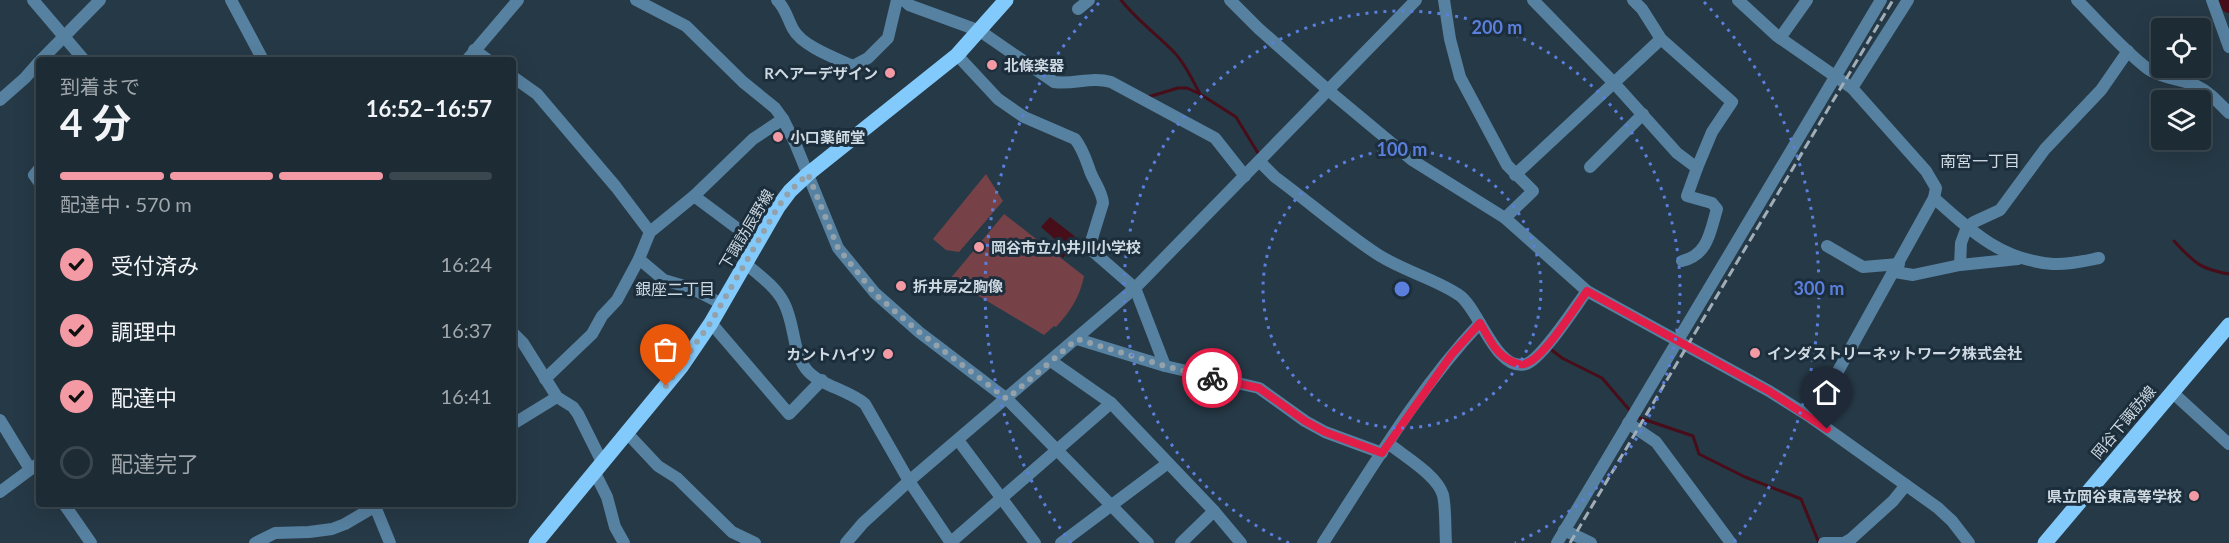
<!DOCTYPE html>
<html lang="ja">
<head>
<meta charset="utf-8">
<style>
  :root { --surface:#1c2b34; --page:#25333c; --text:#f1f3f6; --muted:#a0a7ac; --line:#3a474f; --accent:#f49aa4 }
  body { margin:0; font-family:Lato,"Noto Sans JP",sans-serif; background:var(--page); color:var(--text); height:100vh; display:flex; flex-direction:column; font-size:22px; white-space:nowrap }
  * { box-sizing:border-box; margin:0 }
  p { font-size:20px; color:var(--muted) }
  .icon { flex:none; width:33px; height:33px; fill:none; stroke:currentColor; stroke-width:2; stroke-linecap:round; stroke-linejoin:round }
  .map { position:relative; flex:1; overflow:hidden }
  .drawer { position:absolute; left:36px; top:57px; width:480px; height:450px; display:flex; flex-direction:column; background:var(--surface); border-radius:6px; box-shadow:0 6px 24px #0002,0 0 0 2px var(--line) }
  .drawer>* { flex:none }
  .tools { position:absolute; left:2151px; top:18px; display:grid; gap:12px }
  .tools a { display:grid; place-items:center; width:60px; height:60px; border-radius:6px; background:var(--surface); box-shadow:0 6px 24px #0002,0 0 0 2px var(--line); font-size:30px }
  .pin { position:absolute; display:grid; place-items:center; width:51px; height:51px; color:#fff; margin:-62px -26px; border-radius:50% 50% 50% 0; rotate:-45deg; box-shadow:0 0 6px #0007 }
  .pin .icon { rotate:45deg }
  .courier { position:absolute; display:grid; place-items:center; width:60px; height:60px; margin:-30px; border:4px solid #e11d48; border-radius:50%; background:#fff; color:#222; box-shadow:0 2px 8px #0007 }
  .overview em { font-style:normal; font-weight:700 }
  .overview div { display:flex; flex-direction:column-reverse }
  .overview { display:flex; align-items:center; justify-content:space-between; height:102px; padding:0 24px }
  h1 { font-size:39px; font-weight:700; line-height:45px }
  .bar { display:grid; grid-template-columns:repeat(4,1fr); gap:9px 6px; align-content:center; height:72px; padding:0 24px }
  .bar i { height:8px; border-radius:4px; background:var(--line) }
  .bar .selected { background:var(--accent) }
  .bar p { grid-column:span 4 }
  ol { padding:0 24px; list-style:none }
  li { display:flex; align-items:center; gap:18px; height:66px }
  li p { margin-inline-start:auto }
  li .icon { padding:6px; border-radius:50%; background:var(--accent); color:#111; stroke-width:4 }
  li:last-child { color:var(--muted) }
  li i { width:33px; height:33px; border:3px solid var(--line); border-radius:50% }
  .map>svg:first-child { display:block }
  .green { fill:#764248 }
  .water { fill:#470d19 }
  .lines { fill:none; stroke-linecap:round; stroke-linejoin:round }
  .stream { stroke:#470d19; stroke-width:3 }
  .river { stroke:#470d19; stroke-width:16 }
  .minor { stroke:#5781a0; stroke-width:12 }
  .major { stroke:#83cafc; stroke-width:15 }
  .rail { stroke:#a1aeb8; stroke-width:3; stroke-dasharray:9 4.5; stroke-linecap:butt }
  .done { stroke:#93a1ab; stroke-width:6; stroke-dasharray:0 10.8 }
  .route { stroke:#e11d48; stroke-width:8 }
  .ring { fill:none; stroke:#5b7fdc; stroke-width:3; stroke-dasharray:3 6 }
  .poi-dot { fill:#f49aa4; stroke:#1c2e3c; stroke-width:2 }
  .labels { text-anchor:middle; dominant-baseline:central; stroke-width:6; stroke-linejoin:round; paint-order:stroke }
  .poi-label { font-size:15px; font-weight:bold; fill:#ced9e2; stroke:#1c2e3c; text-anchor:start }
  .street-label { font-size:15px; fill:#ced9e2; stroke:#1c2e3c }
  .neighbourhood-label { font-size:16px; fill:#ced9e2; stroke:#1c2e3c }
  .centre { fill:#5b7fdc; stroke:#1c2e3c; stroke-width:3 }
  .ring-label { font-size:18px; text-anchor:middle; font-weight:bold; fill:#5b7fdc; stroke:#1c2e3c; stroke-width:6; stroke-linejoin:round; paint-order:stroke }
</style>
</head>
<body>
<div class="map">
<svg width="2229" height="543" viewBox="0 0 2229 543">
  <rect width="100%" height="100%" fill="#263946"/>
  <!-- green -->
  <g class="green">
    <polygon points="986,174 1003,201 959,252 946,250 933,239"/>
    <path d="M1004 214 1084 276C1080 297 1070 312 1056 327L1054 326 1044 335 950 279Z"/>
  </g>
  <!-- water -->
  <g class="water">
    <polygon points="1050,217 1077,238 1067,250 1041,227"/>
    <polygon points="1051,240 1067,253 1063,258 1047,245"/>
  </g>
  <g class="lines">
    <!-- stream -->
    <g class="stream">
      <path d="M1121 0C1136 19 1155 33 1172 50 1184 62 1192 79 1200 94"/>
      <polyline points="1148,97 1178,88 1187,88 1200,94 1236,117 1258,153"/>
      <path d="M2174 241C2194 262 2199 269 2229 274"/>
      <polyline points="1549,348 1562,358 1602,378 1632,413"/>
      <polyline points="1637,417 1693,436 1699,454 1745,477 1801,499 1819,543"/>
      <polyline points="37,476 39,478"/>
    </g>
    <!-- river -->
    <polyline class="river" points="2227,0 2229,5"/>
    <!-- minor -->
    <g class="minor">
      <polyline points="33,0 84,60"/>
      <polyline points="231,0 263,60"/>
      <polyline points="636,0 686,26 743,82 775,108 783,119 795,143 838,248 875,293 919,332 1007,399 1148,543"/>
      <path d="M777 0C786 9 787 18 793 29 802 46 835 58 853 66L868 58 888 38 897 0"/>
      <path d="M904 0 909 5 980 31 1054 82C1074 85 1091 76 1111 82L1215 138 1245 176"/>
      <polyline points="1230,0 1258,28 1328,90 1412,160 1505,218 1587,291 1769,391 1812,418 1938,508 1952,521 1969,543"/>
      <polyline points="1444,0 1450,39 1460,77 1507,165 1533,191 1505,218"/>
      <polyline points="1533,0 1614,83 1677,153 1697,168 1712,132 1732,102 1661,39 1642,9 1633,0"/>
      <polyline points="1738,0 1777,36 1852,88"/>
      <path d="M2077 0C2100 23 2122 49 2148 69 2163 79 2181 79 2197 86 2210 92 2219 103 2229 113"/>
      <polyline points="2212,0 2229,47"/>
      <polyline points="1078,9 1089,0"/>
      <polyline points="1780,38 1807,0"/>
      <polyline points="474,50 488,60"/>
      <path d="M957 55 998 99 1024 117 1075 139C1083 149 1086 160 1090 171 1094 182 1102 191 1103 203L1089 248 1135 288 1165 366"/>
      <polyline points="41,60 100,0"/>
      <polyline points="467,60 518,0"/>
      <polyline points="513,77 537,94 616,187 650,232"/>
      <polyline points="0,100 25,78 39,62"/>
      <path d="M1260 162 1275 177C1309 202 1342 231 1377 254 1403 271 1436 279 1459 295 1479 308 1496 373 1526 364 1542 359 1575 307 1587 291"/>
      <polyline points="1590,167 1643,114"/>
      <polyline points="39,169 34,175 39,182"/>
      <polyline points="1515,175 1661,39"/>
      <polyline points="694,196 757,243"/>
      <path d="M1934 198C1971 231 2001 260 2053 264 2068 265 2084 261 2099 258"/>
      <polyline points="1827,246 1863,267 1899,264"/>
      <polyline points="639,259 664,280 691,288 722,304"/>
      <path d="M1682 261C1708 255 1710 232 1717 209L1712 203 1687 196 1697 168"/>
      <path d="M746 264C759 275 776 287 784 303 795 324 792 350 806 369 818 385 849 390 865 404L909 481 951 543"/>
      <polyline points="1960,265 1961,243 1967,227 1974,222 2000,210 2045,149 2101,90 2128,51"/>
      <polyline points="1895,272 1913,275 1960,265 2018,259"/>
      <polyline points="711,323 789,414 822,380"/>
      <polyline points="513,333 523,343 557,397 573,407 578,414 602,462"/>
      <polyline points="1077,339 1165,366 1259,388 1305,421 1325,432 1382,453"/>
      <polyline points="1051,361 1111,403 1214,511 1241,543"/>
      <polyline points="545,379 592,334 602,316 617,300 639,259 650,232 694,196 753,139 783,119"/>
      <polyline points="2172,392 2229,444"/>
      <polyline points="1812,418 1934,198 1936,188 1926,171 1852,88 1908,0"/>
      <polyline points="0,420 30,469"/>
      <polyline points="1628,423 1656,442 1731,543"/>
      <polyline points="513,424 557,397"/>
      <polyline points="627,433 658,466 677,478 732,532 755,543"/>
      <polyline points="958,440 1035,543"/>
      <path d="M1388 443C1404 456 1437 475 1443 495 1446 510 1445 528 1446 543"/>
      <polyline points="594,471 607,497 615,527 624,543"/>
      <polyline points="0,492 39,463"/>
      <polyline points="64,504 91,543"/>
      <polyline points="374,504 390,543"/>
      <polyline points="1564,530 1591,543"/>
      <polyline points="951,542 1111,403"/>
      <polyline points="255,543 275,533 309,532 332,529 345,524 379,504"/>
      <polyline points="846,543 863,523 909,481 1135,288 1416,0"/>
      <polyline points="1061,543 1168,463"/>
      <polyline points="1181,543 1214,511"/>
      <path d="M1323 543C1372 468 1418 389 1480 323"/>
      <polyline points="1557,543 1881,0"/>
      <polyline points="1824,543 1844,543 1851,539 1893,501 1906,485"/>
    </g>
    <!-- major -->
    <g class="major">
      <polyline points="536,543 681,367 711,323 778,207 790,191 808,174 957,55 1006,0"/>
      <polyline points="2045,543 2229,325"/>
    </g>
    <!-- rail -->
    <polyline class="rail" points="1570,543 1893,0"/>
  </g>
  <g class="lines">
    <!-- done -->
    <polyline class="done" points="666,386 711,322 778,207 790,191 808,174 838,248 875,294 919,332 1007,399 1077,339 1165,366 1212,378"/>
    <!-- route -->
    <path class="route" d="M1212 378 1259 388 1305 421 1325 432 1382 453 1452 354 1480 323C1488 336 1495 353 1509 360 1514 363 1521 366 1527 363 1544 357 1575 308 1587 291L1769 391 1827 429"/>
  </g>
  <!-- distance rings -->
  <g class="ring">
    <circle cx="1402" cy="289" r="139"/>
    <path d="M1289 543A278 278 0 1 1 1515 543"/>
    <path d="M1071 543A417 417 0 0 1 1100 2M1704 2A417 417 0 0 1 1733 543"/>
  </g>
  <!-- markers -->
  <g class="poi-dot">
    <circle cx="992" cy="65" r="6"/>
    <circle cx="890" cy="73" r="6"/>
    <circle cx="778" cy="137" r="6"/>
    <circle cx="979" cy="247" r="6"/>
    <circle cx="901" cy="286" r="6"/>
    <circle cx="1755" cy="353" r="6"/>
    <circle cx="888" cy="354" r="6"/>
    <circle cx="2194" cy="496" r="6"/>
  </g>
  <g class="labels">
    <!-- poi labels -->
    <g class="poi-label">
      <text x="1004" y="65">北條楽器</text>
      <text x="878" y="73" text-anchor="end">Rヘアーデザイン</text>
      <text x="790" y="137">小口薬師堂</text>
      <text x="991" y="247">岡谷市立小井川小学校</text>
      <text x="913" y="286">折井房之胸像</text>
      <text x="1767" y="353">インダストリーネットワーク株式会社</text>
      <text x="876" y="354" text-anchor="end">カントハイツ</text>
      <text x="2182" y="496" text-anchor="end">県立岡谷東高等学校</text>
    </g>
    <!-- street labels -->
    <g class="street-label">
      <text transform="translate(746 229) rotate(-59)">下諏訪辰野線</text>
      <text transform="translate(2123 422) rotate(-50)">岡谷下諏訪線</text>
    </g>
    <!-- neighbourhood labels -->
    <g class="neighbourhood-label">
      <text x="1980" y="160">南宮一丁目</text>
      <text x="675" y="288">銀座二丁目</text>
    </g>
  </g>
  <circle cx="1402" cy="289" r="9" class="centre"/>
  <g class="ring-label">
    <text x="1497" y="34">200 m</text>
    <text x="1402" y="156">100 m</text>
    <text x="1819" y="295">300 m</text>
  </g>
</svg>
<div class="tools">
<a><svg class="icon" aria-label="locate" viewBox="0 0 24 24"><circle cx="12" cy="12" r="6"/><path d="M12 2v4M12 18v4M2 12h4M18 12h4"/></svg></a>
<a><svg class="icon" aria-label="layers" viewBox="0 0 24 24"><path d="M12 4l9 5-9 5-9-5zM3 14l9 5 9-5"/></svg></a>
</div>
<div class="pin" style="left:666px;top:386px;background:#ea580c"><svg class="icon" aria-label="bag" viewBox="0 0 24 24"><path d="M5 8h14l-1 12H6zM9 8a3 3 0 0 1 6 0"/></svg></div>
<div class="pin" style="left:1827px;top:429px;background:#1f2937"><svg class="icon" aria-label="home" viewBox="0 0 24 24"><path d="M3 11l9-7 9 7M6 9v11h12V9"/></svg></div>
<div class="courier" style="left:1212px;top:378px"><svg class="icon" aria-label="bike" viewBox="0 0 24 24"><circle cx="6" cy="16" r="4"/><circle cx="18" cy="16" r="4"/><path d="M6 16l4-8h5l3 8M10 8l3 8H6M13 5h3"/></svg></div>
<section class="drawer">
<div class="overview"><div><h1>4 分</h1><p>到着まで</p></div><em>16:52–16:57</em></div>
<div class="bar"><i class="selected"></i><i class="selected"></i><i class="selected"></i><i></i><p>配達中 · 570 m</p></div>
<ol>
<li><svg class="icon" aria-label="check" viewBox="0 0 24 24"><path d="M5 12l5 5 9-10"/></svg>受付済み<p>16:24</p></li>
<li><svg class="icon" aria-label="check" viewBox="0 0 24 24"><path d="M5 12l5 5 9-10"/></svg>調理中<p>16:37</p></li>
<li><svg class="icon" aria-label="check" viewBox="0 0 24 24"><path d="M5 12l5 5 9-10"/></svg>配達中<p>16:41</p></li>
<li><i></i>配達完了</li>
</ol>
</section>
</div>
</body>
</html>
